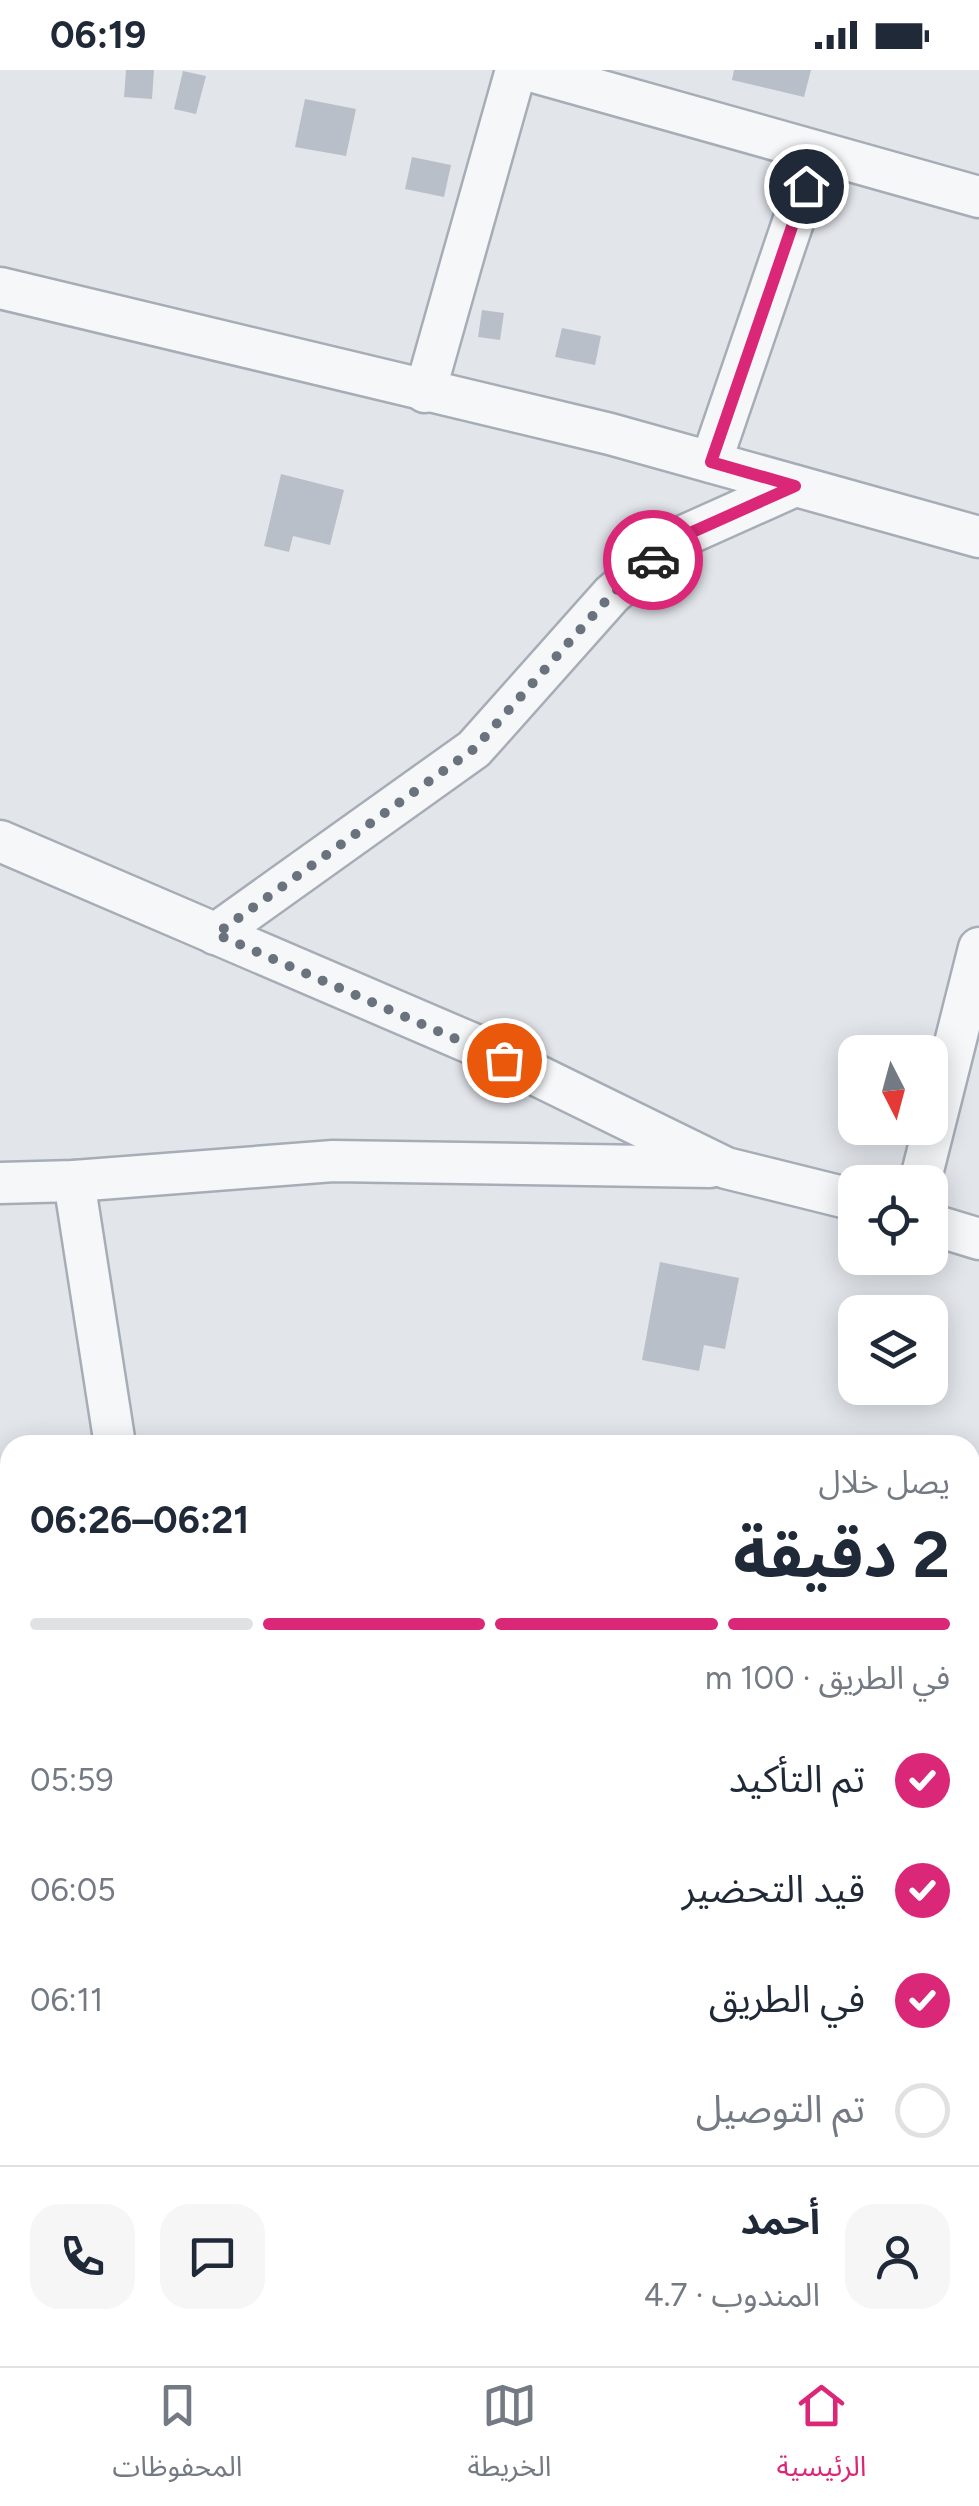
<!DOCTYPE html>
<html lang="ar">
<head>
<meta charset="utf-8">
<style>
  :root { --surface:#fff; --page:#f6f6f7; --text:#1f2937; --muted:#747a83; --line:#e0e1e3; --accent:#db2777 }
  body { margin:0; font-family:Figtree,"Noto Sans Arabic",sans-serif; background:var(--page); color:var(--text); direction:rtl; height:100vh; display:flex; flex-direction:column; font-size:38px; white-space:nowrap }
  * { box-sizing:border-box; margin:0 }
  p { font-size:32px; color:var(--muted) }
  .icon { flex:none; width:55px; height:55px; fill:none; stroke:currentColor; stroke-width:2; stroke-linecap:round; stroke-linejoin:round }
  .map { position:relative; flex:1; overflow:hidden; direction:ltr }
  .panel { position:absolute; left:0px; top:1365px; width:980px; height:932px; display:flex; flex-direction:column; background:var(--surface); border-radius:30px 30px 0 0; box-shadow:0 5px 25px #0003; direction:rtl }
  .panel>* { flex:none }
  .needle { width:65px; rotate:174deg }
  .controls { position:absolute; left:838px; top:965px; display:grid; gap:20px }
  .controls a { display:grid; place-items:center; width:110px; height:110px; border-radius:20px; background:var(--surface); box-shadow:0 5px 25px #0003; font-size:50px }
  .pin { position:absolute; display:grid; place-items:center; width:85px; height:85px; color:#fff; margin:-42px; border:5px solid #fff; border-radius:50%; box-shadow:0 2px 10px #0007 }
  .courier { position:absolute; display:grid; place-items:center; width:100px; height:100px; margin:-50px; border:8px solid #db2777; border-radius:50%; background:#fff; color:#222; box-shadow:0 2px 12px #0007 }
  .overview em { font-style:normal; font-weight:700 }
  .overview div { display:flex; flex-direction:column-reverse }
  .overview { display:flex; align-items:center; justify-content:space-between; height:170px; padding:0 30px }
  h1 { font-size:65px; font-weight:700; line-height:75px }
  .bar { display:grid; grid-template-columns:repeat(4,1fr); gap:15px 10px; align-content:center; height:120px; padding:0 30px }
  .bar i { height:12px; border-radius:8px; background:var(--line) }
  .bar .current { background:var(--accent) }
  .bar p { grid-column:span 4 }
  .line { display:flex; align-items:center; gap:25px; padding:0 30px; border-top:2px solid var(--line) }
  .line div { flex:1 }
  .round { display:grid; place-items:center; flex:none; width:105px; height:105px; border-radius:30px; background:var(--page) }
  ol { padding:0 30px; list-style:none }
  li { display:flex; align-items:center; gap:30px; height:110px }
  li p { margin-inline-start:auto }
  li .icon { padding:10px; border-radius:50%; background:var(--accent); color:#fff; stroke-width:4 }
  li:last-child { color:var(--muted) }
  li i { width:55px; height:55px; border:5px solid var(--line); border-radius:50% }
  .status { display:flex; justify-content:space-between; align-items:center; height:70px; padding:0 50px; background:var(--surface); direction:ltr }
  .status svg { height:28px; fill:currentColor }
  .dock { display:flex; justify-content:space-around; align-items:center; height:140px; border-top:2px solid var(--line); background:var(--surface); font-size:28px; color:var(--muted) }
  .dock a { display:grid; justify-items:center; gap:5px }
  .dock .current { color:var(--accent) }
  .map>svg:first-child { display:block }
  .building { fill:#b9bfc9 }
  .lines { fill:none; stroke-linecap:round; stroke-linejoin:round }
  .minor-casing { stroke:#a7adb6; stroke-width:45 }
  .minor { stroke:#f5f7f9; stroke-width:40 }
  .done { stroke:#6a727e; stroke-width:10; stroke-dasharray:0 18 }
  .route { stroke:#db2777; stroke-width:12 }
</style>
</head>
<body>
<div class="status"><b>06:19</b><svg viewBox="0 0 49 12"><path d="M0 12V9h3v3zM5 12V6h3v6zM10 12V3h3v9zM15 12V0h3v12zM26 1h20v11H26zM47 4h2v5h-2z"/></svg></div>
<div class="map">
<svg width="979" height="2296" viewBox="0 0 979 2296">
  <rect width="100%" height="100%" fill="#e2e6eb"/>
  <!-- building -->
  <g class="building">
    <polygon points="126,0 154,0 152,29 124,27"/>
    <polygon points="734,0 811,0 804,27 732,10"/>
    <polygon points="183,1 206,6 196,44 174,39"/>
    <polygon points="305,29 356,39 346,86 295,77"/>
    <polygon points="412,87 451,95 444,127 405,119"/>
    <polygon points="482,240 504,243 500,270 478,267"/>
    <polygon points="562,258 601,266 595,295 555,287"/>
    <polygon points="281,404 344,420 330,475 293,466 289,482 264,476"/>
    <polygon points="660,1192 739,1208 725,1279 704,1275 699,1301 642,1290"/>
    <polygon points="970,1785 979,1787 976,1830 970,1829"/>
  </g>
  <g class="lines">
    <defs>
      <g id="minor">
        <polyline points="527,0 979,127"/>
        <polyline points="0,218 610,364 979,467"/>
        <polyline points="425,322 516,0"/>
        <polyline points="711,392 817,82"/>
        <polyline points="0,771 473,974 726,1098 855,1130"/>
        <polyline points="215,864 474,679 612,524 679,468 795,416"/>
        <polyline points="74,1111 115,1375"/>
        <polyline points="920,1112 979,878"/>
        <polyline points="0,1113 74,1111 333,1091 710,1097"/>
        <polyline points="930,1154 979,1169"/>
        <polyline points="0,1463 10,1464"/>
        <polyline points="970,1509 979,1511"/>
        <polyline points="970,1652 979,1631"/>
        <polyline points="0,1906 10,1910"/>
        <polyline points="0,2119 10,2123"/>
        <polyline points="970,2144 979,2131"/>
        <polyline points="392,2288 410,2296"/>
        <polyline points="822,2288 843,2296"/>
        <polyline points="224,2296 228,2288"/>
        <polyline points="674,2296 679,2288"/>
      </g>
    </defs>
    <!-- minor casing -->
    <use href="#minor" class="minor-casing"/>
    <!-- minor -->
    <use href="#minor" class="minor"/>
  </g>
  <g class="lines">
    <!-- done -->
    <polyline class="done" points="504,990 216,864 474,679 612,524 653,490"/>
    <!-- route -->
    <polyline class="route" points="653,490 679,468 795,416 711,392 806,116"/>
  </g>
</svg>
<div class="controls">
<a><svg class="needle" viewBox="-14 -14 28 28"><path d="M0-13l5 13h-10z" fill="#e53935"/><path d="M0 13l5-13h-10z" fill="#747a83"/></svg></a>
<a><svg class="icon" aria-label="locate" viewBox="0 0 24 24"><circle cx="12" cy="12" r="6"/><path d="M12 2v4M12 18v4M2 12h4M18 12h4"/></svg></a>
<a><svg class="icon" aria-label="layers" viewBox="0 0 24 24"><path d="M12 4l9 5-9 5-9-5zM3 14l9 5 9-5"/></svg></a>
</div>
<div class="pin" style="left:504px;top:990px;background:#ea580c"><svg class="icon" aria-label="bag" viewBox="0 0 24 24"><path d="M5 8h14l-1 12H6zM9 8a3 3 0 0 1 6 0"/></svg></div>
<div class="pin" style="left:806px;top:116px;background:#1f2937"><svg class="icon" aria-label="home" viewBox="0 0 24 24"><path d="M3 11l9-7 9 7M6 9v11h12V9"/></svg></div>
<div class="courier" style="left:653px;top:490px"><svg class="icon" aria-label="car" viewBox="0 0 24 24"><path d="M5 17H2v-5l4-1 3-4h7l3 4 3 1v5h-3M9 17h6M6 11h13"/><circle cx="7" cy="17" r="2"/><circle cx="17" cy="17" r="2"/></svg></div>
<section class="panel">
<div class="overview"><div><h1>2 دقيقة</h1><p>يصل خلال</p></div><em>06:21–06:26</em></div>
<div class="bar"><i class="current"></i><i class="current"></i><i class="current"></i><i></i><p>في الطريق · 100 m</p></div>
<ol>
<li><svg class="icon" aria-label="check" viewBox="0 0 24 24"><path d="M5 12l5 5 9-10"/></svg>تم التأكيد<p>05:59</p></li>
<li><svg class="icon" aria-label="check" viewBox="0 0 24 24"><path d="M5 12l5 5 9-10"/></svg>قيد التحضير<p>06:05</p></li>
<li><svg class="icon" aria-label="check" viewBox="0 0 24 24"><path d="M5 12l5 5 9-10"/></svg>في الطريق<p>06:11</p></li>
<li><i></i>تم التوصيل</li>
</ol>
<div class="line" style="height:180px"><a class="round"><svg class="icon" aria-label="person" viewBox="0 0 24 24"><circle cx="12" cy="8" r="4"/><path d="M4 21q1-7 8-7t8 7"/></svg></a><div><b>أحمد</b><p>المندوب · 4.7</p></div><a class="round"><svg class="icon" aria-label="chat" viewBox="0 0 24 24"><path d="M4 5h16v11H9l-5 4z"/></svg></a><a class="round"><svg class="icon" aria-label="phone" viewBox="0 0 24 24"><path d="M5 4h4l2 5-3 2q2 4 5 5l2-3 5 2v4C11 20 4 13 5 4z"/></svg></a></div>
</section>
</div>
<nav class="dock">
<a class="current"><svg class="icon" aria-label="home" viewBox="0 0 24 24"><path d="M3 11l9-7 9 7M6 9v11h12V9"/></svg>الرئيسية</a>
<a><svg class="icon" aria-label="map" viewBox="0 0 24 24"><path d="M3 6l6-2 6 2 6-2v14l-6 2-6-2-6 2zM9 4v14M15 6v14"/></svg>الخريطة</a>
<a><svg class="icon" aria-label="saved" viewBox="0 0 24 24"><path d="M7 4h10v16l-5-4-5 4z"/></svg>المحفوظات</a>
</nav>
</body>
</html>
